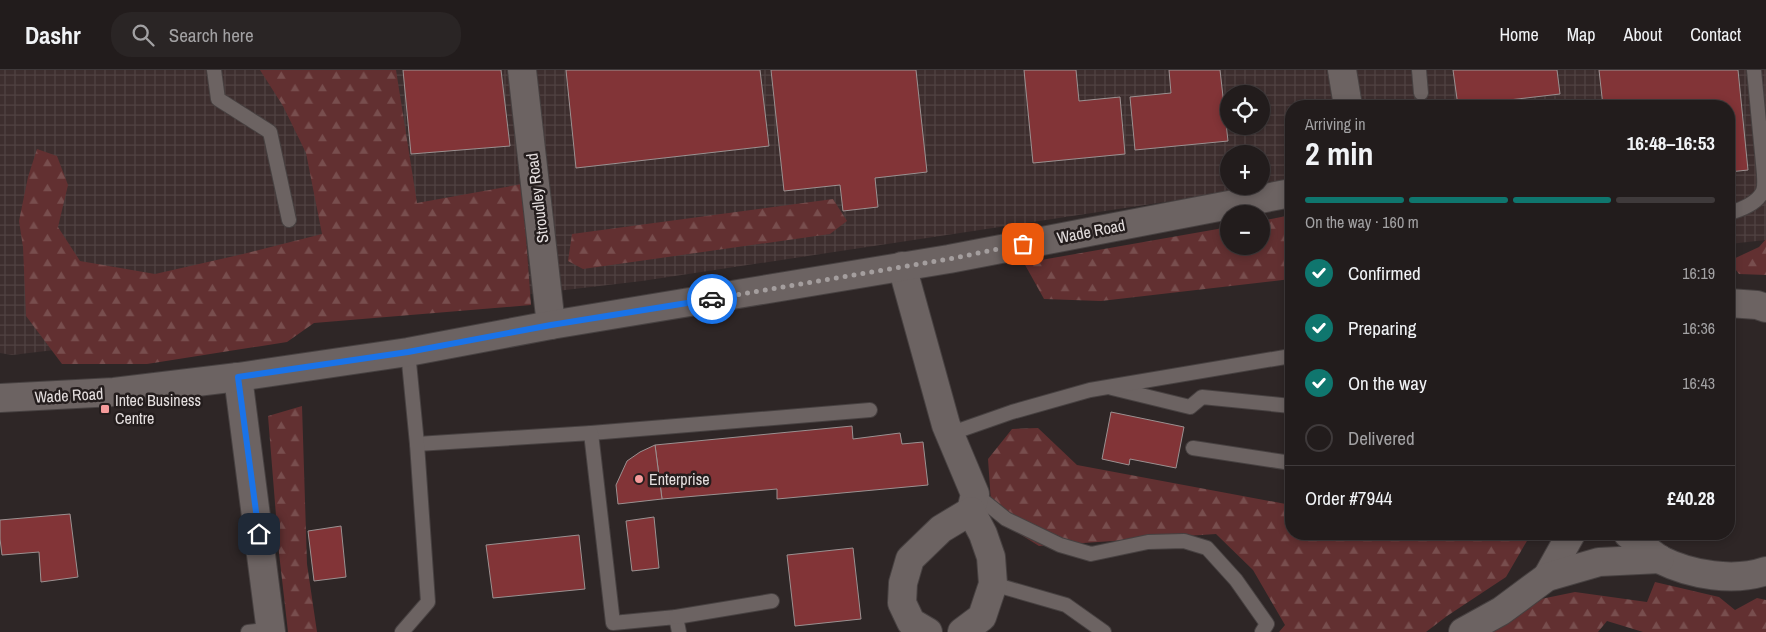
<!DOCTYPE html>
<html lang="en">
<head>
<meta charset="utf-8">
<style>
  :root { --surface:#221c1c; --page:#2a2525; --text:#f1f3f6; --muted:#a2a1a3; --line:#3f3a3b; --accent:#0f766e }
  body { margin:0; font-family:"Archivo Narrow",sans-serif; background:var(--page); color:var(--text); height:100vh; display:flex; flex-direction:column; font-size:19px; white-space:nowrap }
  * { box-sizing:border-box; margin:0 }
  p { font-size:16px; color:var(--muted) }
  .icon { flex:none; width:28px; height:28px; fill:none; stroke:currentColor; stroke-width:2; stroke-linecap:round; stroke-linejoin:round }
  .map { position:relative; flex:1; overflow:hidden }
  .panel { position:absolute; left:1285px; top:30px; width:450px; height:440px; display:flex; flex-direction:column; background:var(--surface); border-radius:20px; box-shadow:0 2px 8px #0003,0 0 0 1px var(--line) }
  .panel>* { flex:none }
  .controls { position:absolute; left:1220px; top:15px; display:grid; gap:10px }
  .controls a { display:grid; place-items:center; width:50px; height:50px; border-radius:50%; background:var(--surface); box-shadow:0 2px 8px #0003,0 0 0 1px var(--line); font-size:25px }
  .pin { position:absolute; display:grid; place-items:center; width:42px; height:42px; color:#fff; margin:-21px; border-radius:10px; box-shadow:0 2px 8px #0006 }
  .courier { position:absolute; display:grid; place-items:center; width:50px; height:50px; margin:-25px; border:4px solid #1a73e8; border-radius:50%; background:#fff; color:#222; box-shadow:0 1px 6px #0007 }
  .overview em { font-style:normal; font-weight:700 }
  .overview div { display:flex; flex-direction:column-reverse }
  .overview { display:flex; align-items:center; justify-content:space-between; height:85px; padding:0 20px }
  h1 { font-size:32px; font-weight:700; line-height:38px }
  .bar { display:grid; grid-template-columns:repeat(4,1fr); gap:8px 5px; align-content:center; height:60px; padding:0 20px }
  .bar i { height:6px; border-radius:4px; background:var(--line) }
  .bar .current { background:var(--accent) }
  .bar p { grid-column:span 4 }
  .line { display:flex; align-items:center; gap:12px; padding:0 20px; border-top:1px solid var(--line) }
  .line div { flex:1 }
  ol { padding:0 20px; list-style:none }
  li { display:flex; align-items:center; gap:15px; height:55px }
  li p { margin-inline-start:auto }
  li .icon { padding:5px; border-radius:50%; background:var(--accent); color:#fff; stroke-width:4 }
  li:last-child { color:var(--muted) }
  li i { width:28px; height:28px; border:2px solid var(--line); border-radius:50% }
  header { display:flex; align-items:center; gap:30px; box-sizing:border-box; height:70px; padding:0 25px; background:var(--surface); border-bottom:1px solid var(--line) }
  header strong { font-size:24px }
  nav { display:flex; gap:28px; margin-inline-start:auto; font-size:18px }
  .search { width:350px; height:45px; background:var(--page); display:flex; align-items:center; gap:12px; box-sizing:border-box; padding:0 18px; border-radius:20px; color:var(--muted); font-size:19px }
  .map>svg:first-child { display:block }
  .industrial { fill:url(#industrial-grid); fill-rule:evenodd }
  .forest { fill:url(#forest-firs) }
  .building { fill:#823437; stroke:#9b9191 }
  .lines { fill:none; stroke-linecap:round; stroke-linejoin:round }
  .lane-casing { stroke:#474141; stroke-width:16 }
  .street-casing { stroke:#474141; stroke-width:30 }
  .secondary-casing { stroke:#474141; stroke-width:30 }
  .lane { stroke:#6c6362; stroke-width:14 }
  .street { stroke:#6c6362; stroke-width:28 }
  .secondary { stroke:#6c6362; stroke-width:28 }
  .done { stroke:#a49e9e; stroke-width:5; stroke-dasharray:0 9 }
  .route { stroke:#1a73e8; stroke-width:6 }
  .poi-dot { fill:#f59b9b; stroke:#241d1d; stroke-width:2 }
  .labels { text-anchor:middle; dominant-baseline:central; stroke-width:5; stroke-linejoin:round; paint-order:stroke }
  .street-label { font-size:16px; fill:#e4dede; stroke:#241d1d }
  .poi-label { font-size:16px; fill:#e4dede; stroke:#241d1d; text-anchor:start }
</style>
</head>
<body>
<header>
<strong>Dashr</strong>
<div class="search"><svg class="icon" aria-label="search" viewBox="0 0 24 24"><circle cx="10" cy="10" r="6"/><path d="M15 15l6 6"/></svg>Search here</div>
<nav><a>Home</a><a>Map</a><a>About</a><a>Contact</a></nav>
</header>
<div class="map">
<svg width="1766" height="562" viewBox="0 0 1766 562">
  <defs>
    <pattern id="industrial-grid" width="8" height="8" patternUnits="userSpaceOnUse" patternTransform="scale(1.25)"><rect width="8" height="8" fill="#3d2e2e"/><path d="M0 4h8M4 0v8" fill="none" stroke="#504242"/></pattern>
    <pattern id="forest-firs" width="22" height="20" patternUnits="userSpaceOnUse" patternTransform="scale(1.25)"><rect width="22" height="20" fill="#623031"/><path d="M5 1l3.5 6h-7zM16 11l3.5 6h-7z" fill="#784e4e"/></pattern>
  </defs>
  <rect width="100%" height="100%" fill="#2e2626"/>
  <!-- industrial -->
  <path class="industrial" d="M0 0H1766V170L1729 174V36H1291V113L642 211 12 285 0 283ZM1229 24H1261V56H1229ZM1229 84H1261V116H1229Z"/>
  <!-- forest -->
  <g class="forest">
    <polygon points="260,0 396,0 417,133 522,114 531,235 314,253 287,272 147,294 62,294 26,246 23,177 19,151 28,107 37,79 57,86 68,115 58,157 80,191 155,204 243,184 322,164 306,83 283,36"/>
    <polygon points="833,129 847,151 830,164 583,199 568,191 572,164"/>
    <polygon points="1291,145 1291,209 1101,231 1044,229 1024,193 1229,157 1229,176 1261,176 1261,151"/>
    <polygon points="1766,169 1766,205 1739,204 1729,191 1759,177"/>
    <polygon points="302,336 307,494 317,562 288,562 279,483 268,346"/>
    <polygon points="1038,358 1077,395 1291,435 1291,464 1531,464 1506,507 1447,546 1426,562 1279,562 1285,555 1253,500 1216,464 1039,476 992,447 988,389 1012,359"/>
    <polygon points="1655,512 1719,527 1735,540 1757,528 1766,530 1766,562 1643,562 1607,551 1598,562 1483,562 1531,531 1575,522 1647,532"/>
  </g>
  <!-- building -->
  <g class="building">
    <polygon points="403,0 501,0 510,76 411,84"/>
    <polygon points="566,0 760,0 769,76 576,98"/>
    <polygon points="771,0 916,0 927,102 875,108 878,137 843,141 840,115 784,121"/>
    <polygon points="1024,0 1076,0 1079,31 1120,27 1125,84 1033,93"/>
    <polygon points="1169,0 1220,0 1228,71 1135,80 1130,27 1171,23"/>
    <polygon points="1453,0 1557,0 1560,24 1458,36"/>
    <polygon points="1599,0 1738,0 1748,100 1729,102 1729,36 1603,36"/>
    <polygon points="1111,342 1184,357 1176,398 1130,389 1129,395 1102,389"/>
    <polygon points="852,356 853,369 900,363 902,374 923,372 928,415 777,429 777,419 662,429 655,375"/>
    <polygon points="655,375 662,429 618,434 616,415 627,391 640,382"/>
    <polygon points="70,444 78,507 41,512 39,482 2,485 0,469 0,450"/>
    <polygon points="654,447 659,498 632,501 626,451"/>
    <polygon points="341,456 346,507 314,511 308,461"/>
    <polygon points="579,465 585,519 493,528 486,475"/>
    <polygon points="853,478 861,549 795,556 787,485"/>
  </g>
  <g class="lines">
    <defs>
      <g id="lane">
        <polyline points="214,0 218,29 270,62 289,150"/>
        <polyline points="1419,0 1421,23"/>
        <path d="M1729 143C1740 140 1758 133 1763 121 1765 116 1764 109 1764 104L1754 0"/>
        <polyline points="1112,318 1190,337 1202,327 1291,336"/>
        <polyline points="591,363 870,340"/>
        <polyline points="949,364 1012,342 1090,320 1291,286"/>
        <polyline points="417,374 591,363 613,553 676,547 679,562"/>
        <polyline points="1193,378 1291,393"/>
        <polyline points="975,424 1006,449 1060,475 1091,484 1148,472 1184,471 1207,478 1236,510 1267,554 1262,562"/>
        <polyline points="993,514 1066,535 1104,562"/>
        <polyline points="676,547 772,531"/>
        <polyline points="248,562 271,559"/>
        <polyline points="402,562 428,532 417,374 408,282"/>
      </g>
      <g id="street">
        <polyline points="522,0 551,255"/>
        <polyline points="1342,0 1348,36"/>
        <polyline points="902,196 946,355 975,424 971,441"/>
        <polyline points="238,307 271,562"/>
        <polyline points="928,562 911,552 902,533 903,513 910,489 941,459 971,441 983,464 991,487 993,514 982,547 962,562"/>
      </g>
      <g id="secondary">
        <polyline points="1729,233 1757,235 1766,238"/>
        <polyline points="0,328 114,322 238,307 408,282 551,255 949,189 1291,123"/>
        <path d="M1628 464C1638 472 1649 483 1661 490 1691 505 1734 512 1766 501"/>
        <polyline points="1547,507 1571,464"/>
        <polyline points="1463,562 1501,541 1547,507 1599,492 1660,489"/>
      </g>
    </defs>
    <!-- lane casing -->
    <use href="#lane" class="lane-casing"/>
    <!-- street casing -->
    <use href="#street" class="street-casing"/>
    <!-- secondary casing -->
    <use href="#secondary" class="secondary-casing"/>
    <!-- lane -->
    <use href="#lane" class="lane"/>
    <!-- street -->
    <use href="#street" class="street"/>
    <!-- secondary -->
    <use href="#secondary" class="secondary"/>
  </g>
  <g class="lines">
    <!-- done -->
    <polyline class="done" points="712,229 949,189 1023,174"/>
    <!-- route -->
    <polyline class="route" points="259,464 238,307 408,282 551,255 712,229"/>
  </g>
  <!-- markers -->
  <g class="poi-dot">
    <rect x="100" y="334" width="10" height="10" rx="2.5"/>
    <circle cx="639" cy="409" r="5"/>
  </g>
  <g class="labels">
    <!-- street labels -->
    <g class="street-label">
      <text transform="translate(537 128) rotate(-97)">Stroudley Road</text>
      <text transform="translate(1091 161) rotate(-11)">Wade Road</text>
      <text transform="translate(69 325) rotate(-3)">Wade Road</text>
    </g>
    <!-- poi labels -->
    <g class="poi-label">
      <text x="115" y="330">Intec Business<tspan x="115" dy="18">Centre</tspan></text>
      <text x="649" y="409">Enterprise</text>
    </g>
  </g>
</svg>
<div class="controls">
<a><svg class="icon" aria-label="locate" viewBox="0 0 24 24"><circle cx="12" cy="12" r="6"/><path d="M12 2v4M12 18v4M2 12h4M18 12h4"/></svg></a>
<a>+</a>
<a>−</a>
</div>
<div class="pin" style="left:1023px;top:174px;background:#ea580c"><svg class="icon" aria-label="bag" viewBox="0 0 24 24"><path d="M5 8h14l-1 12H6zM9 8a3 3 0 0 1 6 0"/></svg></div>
<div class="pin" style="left:259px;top:464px;background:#1f2937"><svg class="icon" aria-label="home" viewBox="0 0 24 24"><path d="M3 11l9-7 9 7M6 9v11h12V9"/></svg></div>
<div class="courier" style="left:712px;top:229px"><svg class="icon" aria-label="car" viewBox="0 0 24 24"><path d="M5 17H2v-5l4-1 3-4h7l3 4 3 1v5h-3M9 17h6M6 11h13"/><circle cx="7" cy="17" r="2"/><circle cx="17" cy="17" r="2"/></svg></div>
<section class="panel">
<div class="overview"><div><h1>2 min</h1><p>Arriving in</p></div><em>16:48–16:53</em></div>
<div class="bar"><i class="current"></i><i class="current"></i><i class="current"></i><i></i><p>On the way · 160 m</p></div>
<ol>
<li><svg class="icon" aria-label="check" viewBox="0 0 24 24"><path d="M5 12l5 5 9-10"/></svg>Confirmed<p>16:19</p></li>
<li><svg class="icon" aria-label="check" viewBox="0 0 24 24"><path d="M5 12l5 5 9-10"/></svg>Preparing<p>16:36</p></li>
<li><svg class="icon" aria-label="check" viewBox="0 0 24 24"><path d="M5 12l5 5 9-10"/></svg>On the way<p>16:43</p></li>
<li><i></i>Delivered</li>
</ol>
<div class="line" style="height:65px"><div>Order #7944</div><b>£40.28</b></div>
</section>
</div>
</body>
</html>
